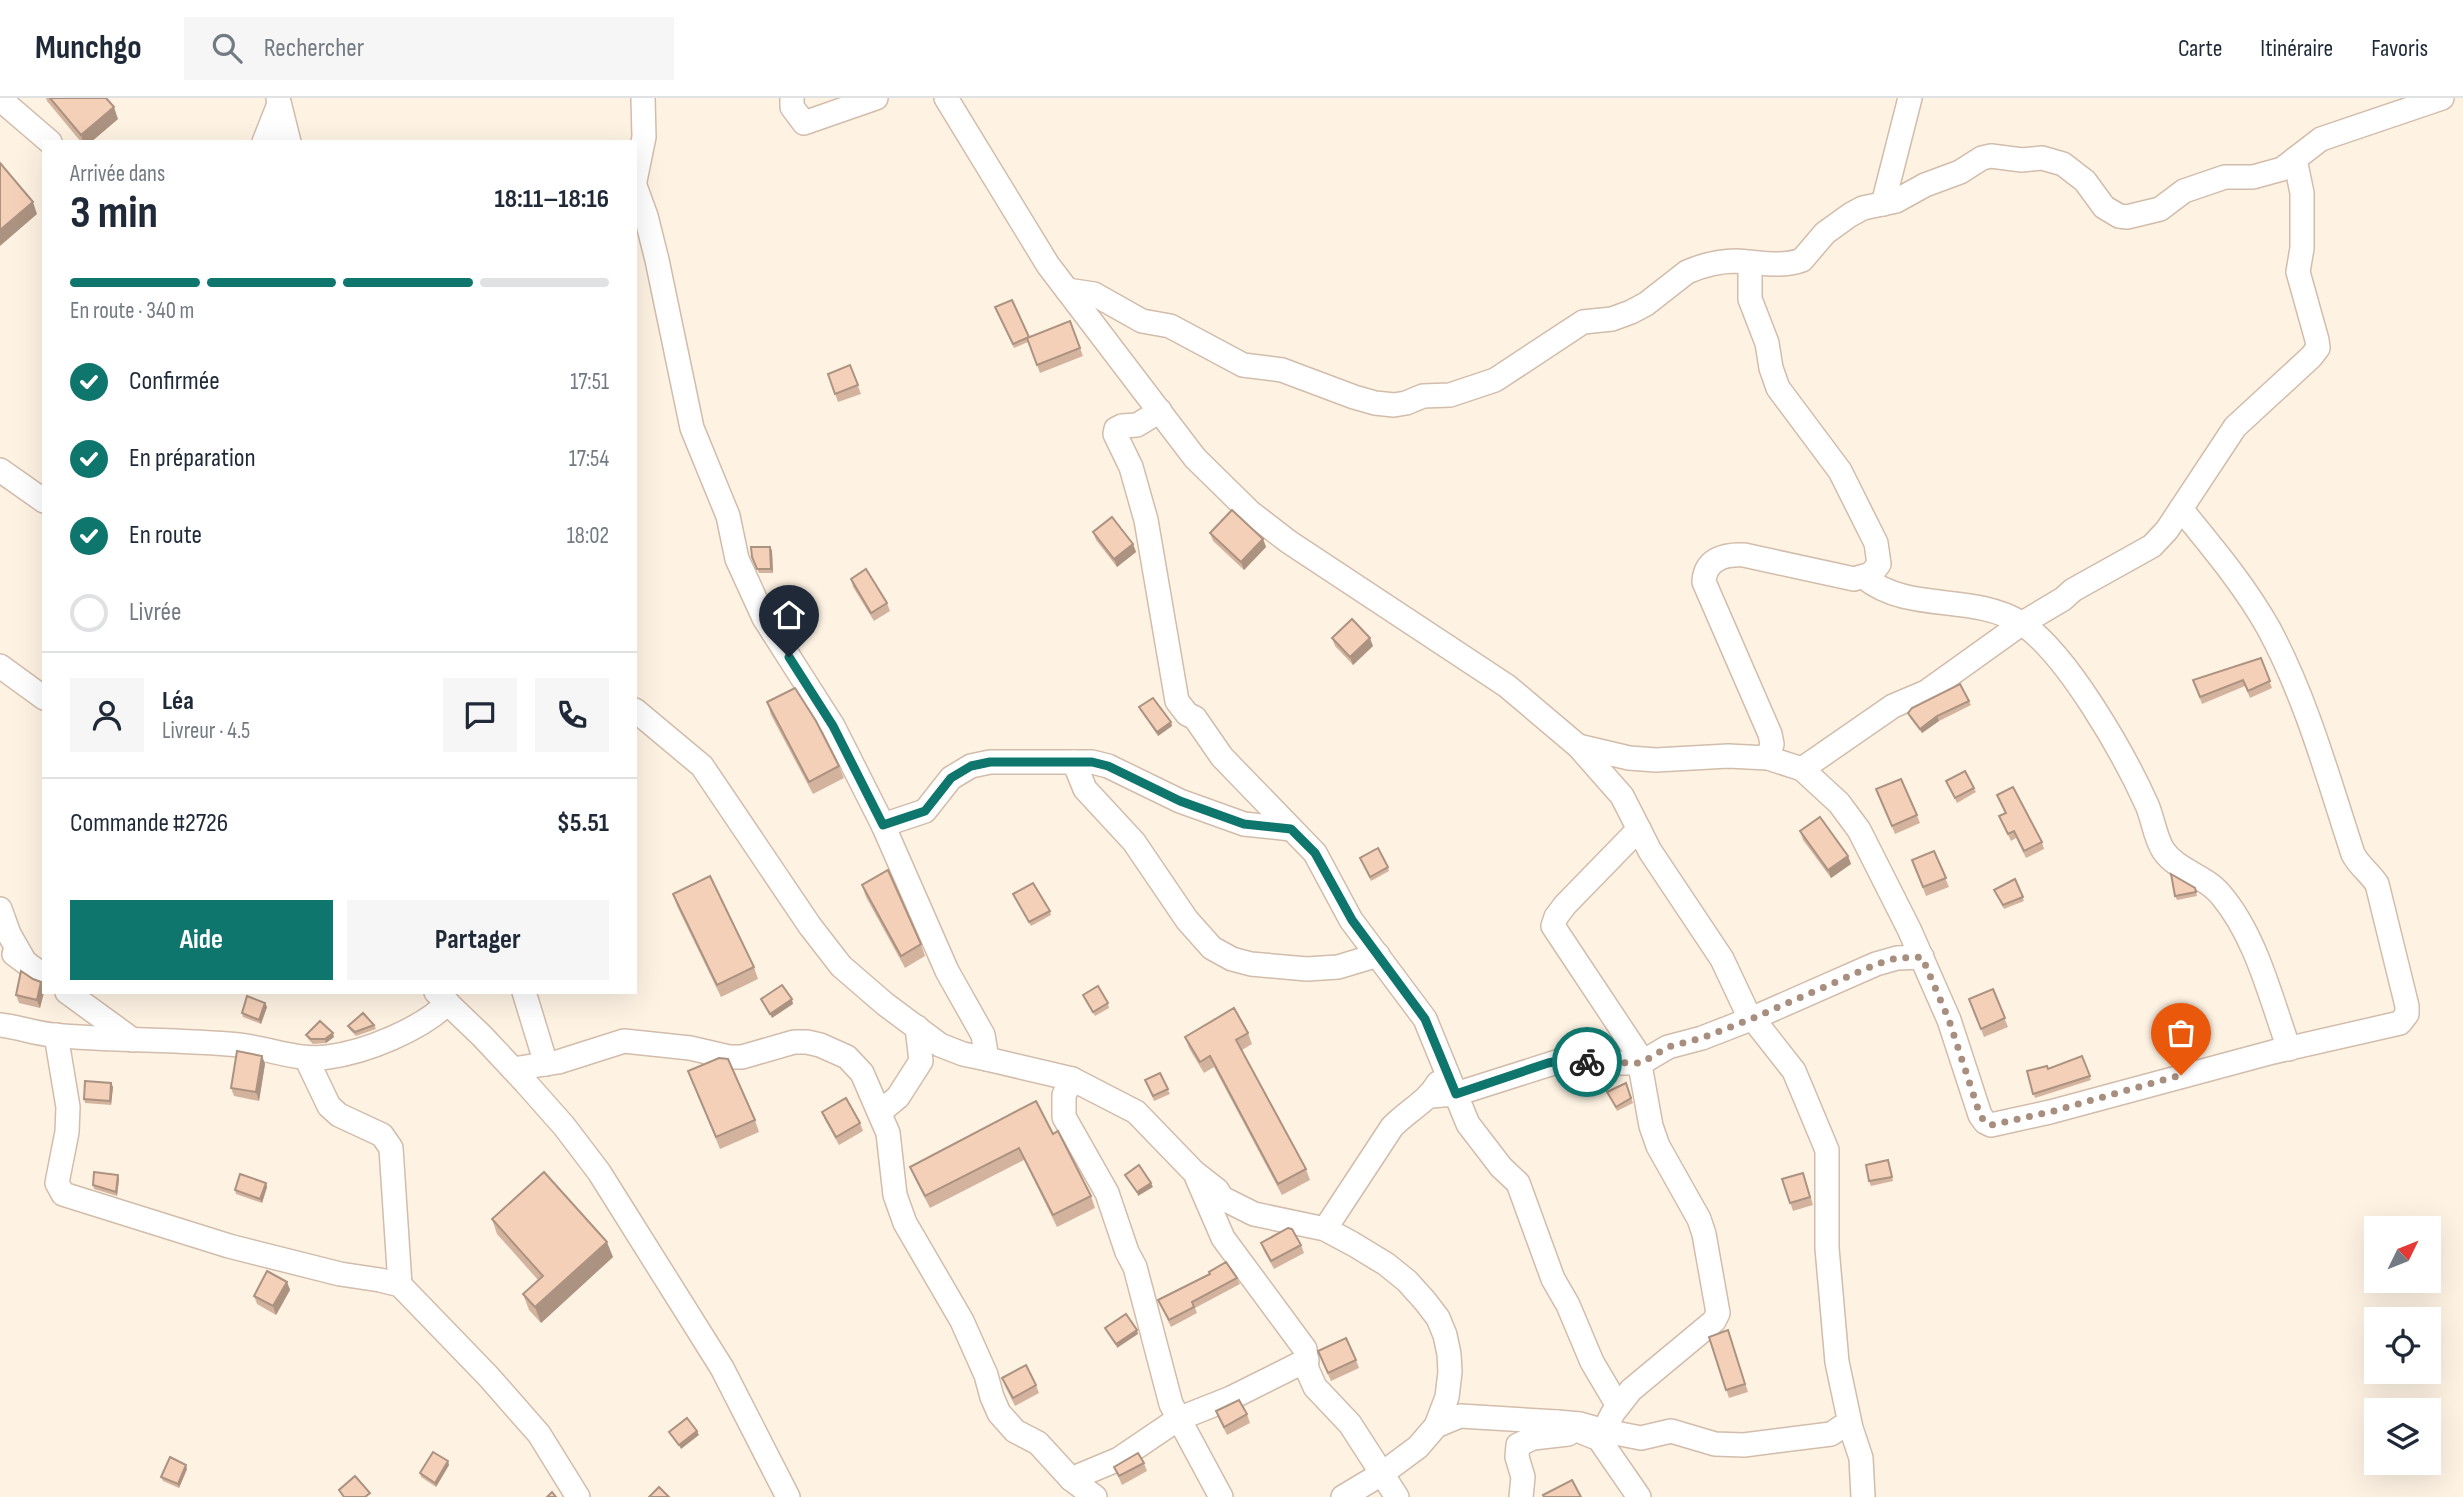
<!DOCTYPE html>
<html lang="fr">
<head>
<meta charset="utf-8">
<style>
  :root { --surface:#fff; --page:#f6f6f7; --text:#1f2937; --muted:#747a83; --line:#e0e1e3; --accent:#0f766e }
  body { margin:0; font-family:"Sofia Sans Condensed",sans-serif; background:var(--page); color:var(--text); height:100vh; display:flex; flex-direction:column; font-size:26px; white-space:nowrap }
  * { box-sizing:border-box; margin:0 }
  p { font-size:23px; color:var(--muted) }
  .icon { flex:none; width:38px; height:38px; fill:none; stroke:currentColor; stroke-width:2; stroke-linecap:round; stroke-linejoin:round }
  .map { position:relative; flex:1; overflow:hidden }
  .side { position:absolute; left:42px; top:42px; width:595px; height:854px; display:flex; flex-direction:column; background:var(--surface); border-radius:0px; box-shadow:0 7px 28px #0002 }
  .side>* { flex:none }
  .needle { width:46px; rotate:47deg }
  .fabs { position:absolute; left:2364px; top:1118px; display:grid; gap:14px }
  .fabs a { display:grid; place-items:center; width:77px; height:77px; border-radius:0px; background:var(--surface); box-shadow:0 7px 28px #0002; font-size:35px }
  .pin { position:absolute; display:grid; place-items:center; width:60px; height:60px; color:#fff; margin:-72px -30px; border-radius:50% 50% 50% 0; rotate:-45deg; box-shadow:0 0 7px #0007 }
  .pin .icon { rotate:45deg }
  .courier { position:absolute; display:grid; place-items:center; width:70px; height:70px; margin:-35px; border:5px solid #0f766e; border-radius:50%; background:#fff; color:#222; box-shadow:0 2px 9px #0007 }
  .headline em { font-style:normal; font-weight:700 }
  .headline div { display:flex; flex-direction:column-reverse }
  .headline { display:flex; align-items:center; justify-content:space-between; height:119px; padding:0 28px }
  h1 { font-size:46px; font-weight:700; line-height:52px }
  .bar { display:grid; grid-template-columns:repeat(4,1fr); gap:10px 7px; align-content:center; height:84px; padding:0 28px }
  .bar i { height:9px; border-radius:5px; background:var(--line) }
  .bar .selected { background:var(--accent) }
  .bar p { grid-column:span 4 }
  .line { display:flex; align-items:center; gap:18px; padding:0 28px; border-top:2px solid var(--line) }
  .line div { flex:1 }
  .round { display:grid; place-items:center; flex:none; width:74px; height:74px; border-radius:0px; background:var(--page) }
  ol { padding:0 28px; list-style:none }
  li { display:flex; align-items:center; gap:21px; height:77px }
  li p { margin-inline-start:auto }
  li .icon { padding:7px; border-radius:50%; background:var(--accent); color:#fff; stroke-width:4 }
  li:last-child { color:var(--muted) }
  li i { width:38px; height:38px; border:4px solid var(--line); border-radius:50% }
  .action { display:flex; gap:14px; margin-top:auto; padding:14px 28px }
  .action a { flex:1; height:80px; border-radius:0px; background:var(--accent); color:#fff; font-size:28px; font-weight:700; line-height:80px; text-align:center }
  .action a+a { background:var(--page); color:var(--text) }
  header { display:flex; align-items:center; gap:42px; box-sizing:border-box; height:98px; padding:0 35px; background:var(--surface); border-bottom:2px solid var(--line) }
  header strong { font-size:33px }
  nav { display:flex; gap:38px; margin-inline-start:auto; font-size:24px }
  .search { width:490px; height:63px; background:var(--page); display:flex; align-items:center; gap:18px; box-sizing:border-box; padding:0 24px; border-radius:0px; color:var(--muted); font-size:26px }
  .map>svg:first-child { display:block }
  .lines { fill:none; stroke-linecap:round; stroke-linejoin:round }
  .minor-casing { stroke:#d2bcab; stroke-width:26 }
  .minor { stroke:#fff; stroke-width:23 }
  .wall { fill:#d3b39e }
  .shaded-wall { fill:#ac9281 }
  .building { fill:#f5d0b8; stroke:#ac9281; stroke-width:2 }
  .done { stroke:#a78e7e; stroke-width:7; stroke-dasharray:0 12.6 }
  .route { stroke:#0f766e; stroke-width:9 }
</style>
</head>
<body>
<header>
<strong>Munchgo</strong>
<div class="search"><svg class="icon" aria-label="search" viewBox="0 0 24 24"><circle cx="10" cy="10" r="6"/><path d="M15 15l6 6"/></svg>Rechercher</div>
<nav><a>Carte</a><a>Itinéraire</a><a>Favoris</a></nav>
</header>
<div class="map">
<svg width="2463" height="1399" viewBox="0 0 2463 1399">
  <rect width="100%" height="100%" fill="#fef3e3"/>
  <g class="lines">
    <defs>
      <g id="minor">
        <polyline points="278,0 289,44"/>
        <polyline points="792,0 792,9 804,25 876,0"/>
        <polyline points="946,0 1048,167 1195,360 1250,414 1289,444 1507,588 1578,648 1622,698 1650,753 1722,861 1746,912 1794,973 1827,1052 1827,1150 1837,1264 1851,1330 1861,1360 1863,1399"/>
        <polyline points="7,7 50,44"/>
        <polyline points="264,44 279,6"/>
        <polyline points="635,83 644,39 643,0"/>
        <polyline points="635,88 646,118 657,162 692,330 728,418 737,461 764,520 833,628 883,727 947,873 983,937 987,961 1072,981 1136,1014 1194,1074 1217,1092 1222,1100 1254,1116 1325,1131 1353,1146 1386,1166 1407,1183 1425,1203 1438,1220 1445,1237 1449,1256 1450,1274 1447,1299 1436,1328 1418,1349 1383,1375 1343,1399"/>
        <polyline points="1883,106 1910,0"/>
        <path d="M1750 165V201L1767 245 1771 270 1778 290 1840 373 1876 445 1879 466 1871 476 1854 481 1744 457C1725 456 1705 461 1704 484L1770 636 1772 646 1768 660"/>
        <path d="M1067 192 1094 196 1142 223 1170 228 1243 267 1282 272 1354 299 1375 305 1394 307 1406 305 1423 298 1450 297 1495 282 1583 224 1612 221 1631 214 1646 206 1687 174C1701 168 1720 163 1736 163 1758 164 1781 170 1802 162L1825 135 1850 117 1863 110 1896 103 1925 87 1960 74 1982 60 1991 58 2022 62 2042 60 2063 66 2085 83 2104 109 2119 118 2127 119 2160 111 2184 93 2225 79H2253L2282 71 2321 41 2442 0"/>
        <polyline points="1160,313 1137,327 1122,328 1116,331 1115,336 1131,369 1146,422 1177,603 1187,616 1195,620 1222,659 1315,755 1351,822 1425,921 1468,1026 1501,1069 1518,1085 1553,1181 1568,1207 1592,1264 1618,1308"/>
        <polyline points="0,372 44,403"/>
        <path d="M1865 480C1909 515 1973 495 2021 525 2067 555 2124 656 2147 707 2153 721 2155 739 2163 752 2177 773 2205 777 2221 797 2256 838 2271 901 2289 951"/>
        <polyline points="0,568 44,600"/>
        <polyline points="635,612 702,668 810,828 841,868 885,906 940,947 963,956 987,961"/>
        <path d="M1578 648 1629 660 1656 662 1728 658 1768 660 1802 671 1814 682 1839 705 1859 732 1909 831 1949 922 1980 1017 1985 1024 1991 1027 2050 1014 2273 954 2400 925 2407 916V908L2377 786C2370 775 2359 768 2353 756 2328 680 2307 602 2269 531 2245 488 2212 449 2181 411"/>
        <polyline points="1074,664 1085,691 1134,744 1187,822 1212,850 1232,861 1251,866 1307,871 1338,869 1378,857"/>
        <polyline points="1802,671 1893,608 1926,594 2021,526 2063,501 2073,492 2152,448 2167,432 2235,329 2311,259 2318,250 2317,242 2298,174 2302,150 2302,95 2295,61"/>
        <polyline points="883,727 925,713 951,680 971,668 990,664 1092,664 1108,668 1180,703 1244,726 1291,731"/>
        <polyline points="0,811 9,836 25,864"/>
        <polyline points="14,856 44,878"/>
        <polyline points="67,894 133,942"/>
        <polyline points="436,894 482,938 525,984 564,1028 599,1074 722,1270 788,1399"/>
        <polyline points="524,894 546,966"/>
        <path d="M0 927C17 929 35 935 52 937 114 943 177 941 239 947 268 950 297 963 328 959 366 954 420 932 448 905"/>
        <polyline points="56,937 68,1009 67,1034 57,1085 63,1096 229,1148 340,1176 380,1182 400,1187 488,1278 539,1336 578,1399"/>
        <polyline points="306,960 329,1008 339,1017 382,1037 391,1050 400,1187"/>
        <polyline points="513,971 558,964 624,943 690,950 729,959 742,959 794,944 807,944 820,947 847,959 862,975 888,1035 895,1097 905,1125 962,1223 986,1277 992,1299 999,1315 1015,1333 1038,1345 1071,1381 1095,1399"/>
        <polyline points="1072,981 1064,997 1064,1019 1107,1095 1127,1154 1135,1169 1171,1306 1221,1399"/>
        <polyline points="1431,998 1456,996 1563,962 1597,965 1641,965 1668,949 1702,940 1751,921 1876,866 1897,860 1922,859"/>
        <polyline points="880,1014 898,999 921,963 917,929"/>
        <polyline points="1197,1080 1223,1140 1305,1251 1307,1271 1315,1289 1350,1326 1397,1399"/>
        <path d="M1325 1131 1392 1029C1407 1013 1427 1004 1438 985"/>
        <polyline points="1557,1324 1580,1326 1605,1333 1641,1340 1671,1333 1715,1346 1744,1347 1831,1336 1849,1324"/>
        <polyline points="1436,1328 1460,1318 1557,1324 1599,1341 1639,1399"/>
        <polyline points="1599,1341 1613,1315 1631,1292 1714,1223 1718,1215 1704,1136 1699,1121 1658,1048 1651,1028 1638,956 1553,828 1556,819 1565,807 1639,731"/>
        <polyline points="1071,1381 1119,1361 1178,1321 1231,1300 1307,1262"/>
        <polyline points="1521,1399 1523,1379 1517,1359 1518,1347 1533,1340 1568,1336"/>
      </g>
    </defs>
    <!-- minor casing -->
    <use href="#minor" class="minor-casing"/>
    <!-- minor -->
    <use href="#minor" class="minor"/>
  </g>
  <!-- wall -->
  <g class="wall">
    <polygon points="46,0 106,0 118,21 91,44 81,44 47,3"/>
    <polygon points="995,209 1029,239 1070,223 1083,258 1040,275 1028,244 1014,250"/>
    <polygon points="850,267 861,296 838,304 828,276"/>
    <polygon points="1093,434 1133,446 1136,454 1117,469 1096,442"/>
    <polygon points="1210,435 1263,441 1266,449 1244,472 1213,443"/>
    <polygon points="770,449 772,453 773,475 759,475 752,459"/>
    <polygon points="851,481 887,505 890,513 874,523 853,489"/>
    <polygon points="1332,540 1373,548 1353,567 1335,548"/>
    <polygon points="2261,560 2272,590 2250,600 2245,588 2202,606 2193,582"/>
    <polygon points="1969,603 1971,607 1939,623 1922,635 1910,620 1908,615"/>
    <polygon points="767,604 839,668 844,680 813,696 771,617"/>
    <polygon points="1139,609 1172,628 1158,638 1141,613"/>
    <polygon points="1946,683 1974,690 1976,694 1957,705"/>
    <polygon points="1876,691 1917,717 1920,725 1895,736"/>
    <polygon points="1997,697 2042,744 2044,751 2026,760 2016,740 2011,743 1999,718 2005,715"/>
    <polygon points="1800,733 1848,758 1851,766 1831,780 1803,742"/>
    <polygon points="1934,753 1949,789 1926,798 1912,762"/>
    <polygon points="1360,760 1388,769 1389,773 1371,783"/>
    <polygon points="2015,781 2024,803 2004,811 1994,792"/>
    <polygon points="862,787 921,846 925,858 905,870 866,799"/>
    <polygon points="2195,790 2197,798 2177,802 2175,798"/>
    <polygon points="673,796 754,869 758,881 721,899 677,808"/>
    <polygon points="1013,796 1050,813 1051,817 1031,828"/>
    <polygon points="33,881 41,884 44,890 44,894 40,910 19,905 16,897"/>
    <polygon points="1993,891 2008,929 1984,939 1969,901"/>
    <polygon points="1083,897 1108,905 1109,910 1095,918"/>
    <polygon points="265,905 267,909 261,926 243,919 242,915"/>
    <polygon points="374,927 376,931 356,938 350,932 348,928"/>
    <polygon points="1248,935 1252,946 1242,952 1306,1071 1310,1082 1282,1097 1214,969 1204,975 1189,950 1185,939"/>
    <polygon points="306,937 334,939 326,945 313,946 308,941"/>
    <polygon points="262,958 265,966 259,1003 234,998 231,990"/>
    <polygon points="2082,958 2091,982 2035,1000 2027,973 2048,971"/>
    <polygon points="688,973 755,1022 759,1034 720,1051"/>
    <polygon points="1160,975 1170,996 1154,1003 1145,982"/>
    <polygon points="111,985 113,989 111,1007 85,1005 84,1001"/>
    <polygon points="1626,985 1633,1005 1617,1013 1607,994"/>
    <polygon points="822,1014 860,1025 863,1033 839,1047 825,1022"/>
    <polygon points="1053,1036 1091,1098 1095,1110 1057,1129 1024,1062 930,1110 915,1081 910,1069"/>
    <polygon points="1888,1062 1893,1083 1871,1088 1869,1083"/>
    <polygon points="119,1081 117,1098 94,1091 93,1087"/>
    <polygon points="1782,1081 1806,1083 1813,1107 1793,1113"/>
    <polygon points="266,1085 267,1089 262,1105 236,1096 235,1092"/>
    <polygon points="492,1121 613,1159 541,1225 529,1212 523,1196 538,1182 497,1136"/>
    <polygon points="1261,1145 1301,1147 1304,1155 1274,1171 1264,1153"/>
    <polygon points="1237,1180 1240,1186 1195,1210 1197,1215 1171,1229 1158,1202"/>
    <polygon points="287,1184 290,1192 276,1217 257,1206 254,1198"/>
    <polygon points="1728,1232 1748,1294 1729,1300 1709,1239"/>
    <polygon points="1318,1253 1356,1262 1359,1270 1331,1283"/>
    <polygon points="1002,1280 1036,1287 1039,1295 1015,1308 1005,1288"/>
    <polygon points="1216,1313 1247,1316 1250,1325 1227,1337 1219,1321"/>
    <polygon points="1144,1365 1147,1373 1122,1387 1114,1369"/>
    <polygon points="449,1367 436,1389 421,1379 420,1375"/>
    <polygon points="187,1371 179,1390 163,1383 161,1379"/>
  </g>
  <!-- shaded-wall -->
  <g class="shaded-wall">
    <polygon points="114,9 118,21 91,44 83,44 81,37"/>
    <polygon points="33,104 37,116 0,148 0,132"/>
    <polygon points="1263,441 1266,449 1244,472 1241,464"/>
    <polygon points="1133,446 1136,454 1117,469 1114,461"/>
    <polygon points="770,449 772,453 773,475 771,471"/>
    <polygon points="1370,540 1373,548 1353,567 1350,559"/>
    <polygon points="1937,618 1939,623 1922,635 1920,631"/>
    <polygon points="1171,624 1172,628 1158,638 1157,634"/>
    <polygon points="1848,758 1851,766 1831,780 1828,772"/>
    <polygon points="41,884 44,894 40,910 37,902"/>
    <polygon points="792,901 793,906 772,920 770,916"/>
    <polygon points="265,905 267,909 261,926 259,922"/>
    <polygon points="333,935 334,939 326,945 325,941"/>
    <polygon points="262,958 265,966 259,1003 256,994"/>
    <polygon points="111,985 113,989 111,1007 110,1003"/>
    <polygon points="118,1077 119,1081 117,1098 116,1094"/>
    <polygon points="266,1085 267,1089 262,1105 260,1101"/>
    <polygon points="1151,1085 1153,1089 1138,1098 1137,1094"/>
    <polygon points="607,1144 613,1159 541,1225 535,1209"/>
    <polygon points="287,1184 290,1192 276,1217 273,1208"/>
    <polygon points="1137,1232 1138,1236 1117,1250 1116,1246"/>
    <polygon points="697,1333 699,1337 681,1351 679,1347"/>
    <polygon points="448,1363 449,1367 436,1389 435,1385"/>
    <polygon points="186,1367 187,1371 179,1390 178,1386"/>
  </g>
  <!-- building -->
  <g class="building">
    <polygon points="50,0 106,0 114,9 81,37"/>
    <polygon points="0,65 33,104 0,132"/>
    <polygon points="1012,202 1029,239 1013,246 995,209"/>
    <polygon points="1070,223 1080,250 1037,267 1027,240"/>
    <polygon points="850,267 858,287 835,296 828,276"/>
    <polygon points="1232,412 1263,441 1241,464 1210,435"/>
    <polygon points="1112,419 1133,446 1114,461 1093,434"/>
    <polygon points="751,449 770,449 771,471 757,471 752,459"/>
    <polygon points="866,471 887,505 871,515 851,481"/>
    <polygon points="1352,521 1370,540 1350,559 1332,540"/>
    <polygon points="2261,560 2270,583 2248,593 2243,582 2200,599 2193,582"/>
    <polygon points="1960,586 1969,603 1937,618 1920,631 1908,615 1912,610"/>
    <polygon points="795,590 816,623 839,668 809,684 767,604"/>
    <polygon points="1153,600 1171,624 1157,634 1139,609"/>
    <polygon points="1965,673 1974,690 1955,700 1946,683"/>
    <polygon points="1901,681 1917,717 1892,728 1876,691"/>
    <polygon points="2013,689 2042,744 2024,753 2014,733 2008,736 1999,718 2006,715 1997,697"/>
    <polygon points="1820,719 1848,758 1828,772 1800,733"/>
    <polygon points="1378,750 1388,769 1370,779 1360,760"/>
    <polygon points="1934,753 1946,780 1923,789 1912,762"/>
    <polygon points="888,772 921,846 901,858 862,787"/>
    <polygon points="2171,776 2195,790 2196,794 2175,798"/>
    <polygon points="710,778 754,869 717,887 673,796"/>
    <polygon points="2015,781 2023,799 2003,807 1994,792"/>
    <polygon points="1033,785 1050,813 1029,824 1013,796"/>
    <polygon points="21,873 33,881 41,884 37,902 16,897"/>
    <polygon points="782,887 792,901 770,916 761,901"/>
    <polygon points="1098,888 1108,905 1093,914 1083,897"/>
    <polygon points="1993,891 2005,920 1981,931 1969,901"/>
    <polygon points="247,898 265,905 259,922 242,915"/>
    <polygon points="1234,910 1248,935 1236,942 1306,1071 1278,1086 1210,958 1200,964 1185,939"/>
    <polygon points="363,915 374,927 355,934 348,928"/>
    <polygon points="320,923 333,935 325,941 311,941 306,937"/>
    <polygon points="237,953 262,958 256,994 231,990"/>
    <polygon points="2082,958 2090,978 2033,996 2027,973 2047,968 2048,971"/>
    <polygon points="719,960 728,961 755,1022 716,1039 688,973"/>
    <polygon points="1160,975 1168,991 1153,998 1145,982"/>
    <polygon points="85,983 111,985 110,1003 84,1001"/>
    <polygon points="1626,985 1631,1000 1616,1009 1607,994"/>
    <polygon points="846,1000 860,1025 836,1039 822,1014"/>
    <polygon points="1036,1003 1053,1036 1058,1033 1091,1098 1053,1117 1019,1050 925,1098 910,1069"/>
    <polygon points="1888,1062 1892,1079 1869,1083 1866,1067"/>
    <polygon points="1139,1067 1151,1085 1137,1094 1125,1077"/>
    <polygon points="94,1074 118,1077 116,1094 93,1087"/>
    <polygon points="544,1074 607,1144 535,1209 523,1196 543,1178 492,1121"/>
    <polygon points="1803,1075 1810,1099 1790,1105 1782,1081"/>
    <polygon points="240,1076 266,1085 260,1101 235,1092"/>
    <polygon points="1288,1130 1292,1131 1301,1147 1271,1163 1261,1145"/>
    <polygon points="1226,1164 1237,1180 1192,1204 1194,1209 1169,1222 1158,1202 1210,1176 1209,1174"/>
    <polygon points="267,1173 287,1184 273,1208 254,1198"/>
    <polygon points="1126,1216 1137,1232 1116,1246 1105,1230"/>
    <polygon points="1728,1232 1745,1286 1726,1292 1709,1239"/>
    <polygon points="1346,1240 1356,1262 1328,1275 1318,1253"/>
    <polygon points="1026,1267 1036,1287 1013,1300 1002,1280"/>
    <polygon points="1239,1302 1247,1316 1224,1329 1216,1313"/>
    <polygon points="687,1320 697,1333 679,1347 669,1334"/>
    <polygon points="433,1354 448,1363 435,1385 420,1375"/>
    <polygon points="1138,1355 1144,1365 1119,1378 1114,1369"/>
    <polygon points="170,1359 186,1367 178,1386 161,1379"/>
    <polygon points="355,1378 370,1395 365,1399 344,1399 339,1392"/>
    <polygon points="1572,1382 1581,1399 1544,1399 1543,1397"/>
    <polygon points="659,1389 669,1399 649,1399"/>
    <polygon points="552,1394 556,1399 547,1399"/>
  </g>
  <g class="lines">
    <!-- done -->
    <polyline class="done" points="1587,964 1641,965 1668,949 1702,940 1751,921 1877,866 1897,860 1922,859 1949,922 1980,1017 1985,1024 1991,1027 2050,1014 2181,977"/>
    <!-- route -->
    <polyline class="route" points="789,559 833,628 883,727 925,713 951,680 971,668 990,664 1092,664 1108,668 1180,703 1244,726 1291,731 1315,755 1352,822 1425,921 1456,996 1548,965 1563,962 1587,964"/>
  </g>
</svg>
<div class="fabs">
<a><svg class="needle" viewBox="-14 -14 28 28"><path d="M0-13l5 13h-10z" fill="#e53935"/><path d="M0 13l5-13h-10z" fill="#747a83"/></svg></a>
<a><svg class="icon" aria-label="locate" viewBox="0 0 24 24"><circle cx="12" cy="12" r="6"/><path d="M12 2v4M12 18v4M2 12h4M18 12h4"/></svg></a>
<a><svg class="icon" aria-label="layers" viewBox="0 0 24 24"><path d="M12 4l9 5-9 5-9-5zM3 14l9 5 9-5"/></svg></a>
</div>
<div class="pin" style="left:2181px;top:977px;background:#ea580c"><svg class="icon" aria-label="bag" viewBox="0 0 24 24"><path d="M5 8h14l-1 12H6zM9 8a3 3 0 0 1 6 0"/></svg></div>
<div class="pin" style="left:789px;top:559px;background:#1f2937"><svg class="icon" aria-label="home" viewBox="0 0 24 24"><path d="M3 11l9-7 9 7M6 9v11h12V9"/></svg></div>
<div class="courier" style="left:1587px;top:964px"><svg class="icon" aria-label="bike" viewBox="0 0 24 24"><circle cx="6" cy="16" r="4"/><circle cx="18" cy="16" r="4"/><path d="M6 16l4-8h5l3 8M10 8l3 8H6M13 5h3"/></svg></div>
<section class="side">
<div class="headline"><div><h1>3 min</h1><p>Arrivée dans</p></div><em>18:11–18:16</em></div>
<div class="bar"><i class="selected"></i><i class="selected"></i><i class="selected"></i><i></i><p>En route · 340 m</p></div>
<ol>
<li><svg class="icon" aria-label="check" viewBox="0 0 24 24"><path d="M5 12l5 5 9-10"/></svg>Confirmée<p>17:51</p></li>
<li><svg class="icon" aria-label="check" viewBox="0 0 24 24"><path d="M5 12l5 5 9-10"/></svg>En préparation<p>17:54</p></li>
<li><svg class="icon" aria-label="check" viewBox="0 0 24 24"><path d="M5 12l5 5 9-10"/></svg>En route<p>18:02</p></li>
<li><i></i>Livrée</li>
</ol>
<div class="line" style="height:126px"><a class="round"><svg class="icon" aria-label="person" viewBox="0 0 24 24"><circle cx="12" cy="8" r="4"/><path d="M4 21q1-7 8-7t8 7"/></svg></a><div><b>Léa</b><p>Livreur · 4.5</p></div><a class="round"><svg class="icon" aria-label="chat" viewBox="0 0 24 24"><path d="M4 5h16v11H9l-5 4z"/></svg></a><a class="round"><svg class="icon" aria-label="phone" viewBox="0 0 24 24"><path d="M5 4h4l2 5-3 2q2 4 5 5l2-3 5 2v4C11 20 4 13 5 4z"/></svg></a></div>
<div class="line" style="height:91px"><div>Commande #2726</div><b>$5.51</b></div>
<div class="action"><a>Aide</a><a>Partager</a></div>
</section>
</div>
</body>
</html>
